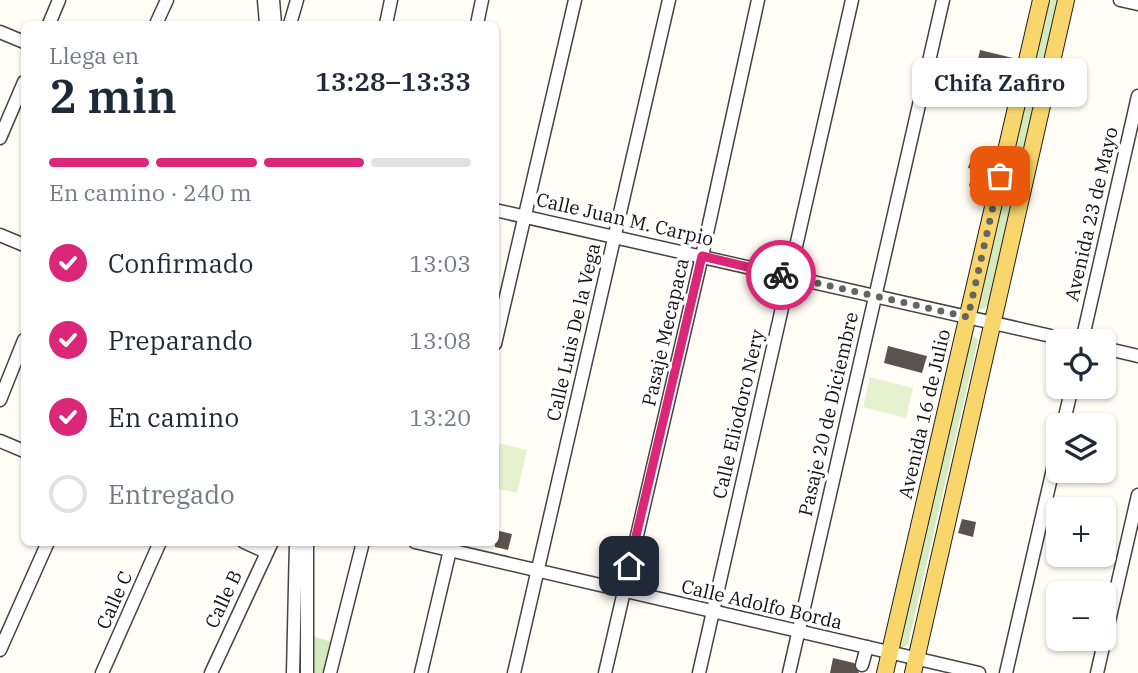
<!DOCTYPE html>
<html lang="es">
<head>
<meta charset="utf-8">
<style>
  :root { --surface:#fff; --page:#f6f6f7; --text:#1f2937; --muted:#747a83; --line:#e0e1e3; --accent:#db2777 }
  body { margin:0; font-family:"IBM Plex Serif",serif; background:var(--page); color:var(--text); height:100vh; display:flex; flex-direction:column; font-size:26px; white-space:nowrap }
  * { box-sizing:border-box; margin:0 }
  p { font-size:23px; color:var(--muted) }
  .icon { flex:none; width:38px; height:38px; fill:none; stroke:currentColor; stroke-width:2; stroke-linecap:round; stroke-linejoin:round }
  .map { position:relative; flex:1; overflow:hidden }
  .panel { position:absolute; left:21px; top:21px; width:478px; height:525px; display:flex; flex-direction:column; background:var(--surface); border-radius:10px; box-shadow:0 2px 5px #0004 }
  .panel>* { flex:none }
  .buttons { position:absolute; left:1046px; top:329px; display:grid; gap:14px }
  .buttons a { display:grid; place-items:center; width:70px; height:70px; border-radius:10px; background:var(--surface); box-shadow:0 2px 5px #0004; font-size:35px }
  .pin { position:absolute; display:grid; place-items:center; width:60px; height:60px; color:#fff; margin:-30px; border-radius:14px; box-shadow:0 4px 10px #0006 }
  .courier { position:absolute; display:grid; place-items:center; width:70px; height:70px; margin:-35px; border:5px solid #db2777; border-radius:50%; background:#fff; color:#222; box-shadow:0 2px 9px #0007 }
  .bubble { position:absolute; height:49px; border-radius:10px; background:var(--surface); box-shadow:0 2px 5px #0004; font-size:23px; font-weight:600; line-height:49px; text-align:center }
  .summary em { font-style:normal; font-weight:600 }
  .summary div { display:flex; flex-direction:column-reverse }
  .summary { display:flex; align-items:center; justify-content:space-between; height:119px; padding:0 28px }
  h1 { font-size:46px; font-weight:600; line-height:52px }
  .bar { display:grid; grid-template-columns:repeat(4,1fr); gap:10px 7px; align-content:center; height:84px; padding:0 28px }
  .bar i { height:9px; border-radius:5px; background:var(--line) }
  .bar .on { background:var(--accent) }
  .bar p { grid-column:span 4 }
  ol { padding:0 28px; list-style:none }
  li { display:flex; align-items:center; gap:21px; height:77px }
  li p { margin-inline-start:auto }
  li .icon { padding:7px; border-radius:50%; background:var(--accent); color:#fff; stroke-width:4 }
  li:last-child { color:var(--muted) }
  li i { width:38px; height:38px; border:4px solid var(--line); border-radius:50% }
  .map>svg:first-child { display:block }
  .green { fill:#d5ebbd }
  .pitch { fill:#e6f2cf }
  .building { fill:#5a524d }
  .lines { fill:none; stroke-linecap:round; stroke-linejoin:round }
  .minor-casing { stroke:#444; stroke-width:15 }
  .major-casing { stroke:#222; stroke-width:18 }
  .minor { stroke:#fff; stroke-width:12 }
  .major { stroke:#f9d66b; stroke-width:16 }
  .done { stroke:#646461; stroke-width:7; stroke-dasharray:0 12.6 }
  .route { stroke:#db2777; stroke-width:9 }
  .labels { text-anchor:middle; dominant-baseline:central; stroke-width:7; stroke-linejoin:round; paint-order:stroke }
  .street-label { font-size:19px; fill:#111; stroke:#fff }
</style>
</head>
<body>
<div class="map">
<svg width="1138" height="673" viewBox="0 0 1138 673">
  <rect width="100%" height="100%" fill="#fffdf5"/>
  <!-- green -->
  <g class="green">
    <polygon points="1045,0 1058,0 1059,5 989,305 982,309 976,307"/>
    <polygon points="970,334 978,340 908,644 902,648 897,647"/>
    <polygon points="312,636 332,642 326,673 311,673"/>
  </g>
  <!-- pitch -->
  <g class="pitch">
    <polygon points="870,377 913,388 906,418 863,407"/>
    <polygon points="497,443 527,450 517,493 495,488"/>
  </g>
  <!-- building -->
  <g class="building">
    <polygon points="980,50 1017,59 1013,72 977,64"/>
    <polygon points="971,159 992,164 986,190 969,186 973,169 968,168"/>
    <polygon points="888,346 927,356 922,373 884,363"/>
    <polygon points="962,519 976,522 973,537 958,533"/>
    <polygon points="495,530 512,534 508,550 495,547"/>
    <polygon points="833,658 854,663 859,673 830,673"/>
  </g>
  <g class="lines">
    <defs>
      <g id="minor">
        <polyline points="264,0 266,24"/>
        <polyline points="273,0 275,24"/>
        <polyline points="1120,0 1138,4"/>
        <polyline points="49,24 59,0"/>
        <polyline points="156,24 167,0"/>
        <polyline points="290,24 297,0"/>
        <polyline points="386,24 391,0"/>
        <polyline points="477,24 482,0"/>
        <polyline points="0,32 24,42"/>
        <polyline points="0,138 24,82"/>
        <polyline points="495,210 1073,341"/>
        <polyline points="0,235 24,245"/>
        <polyline points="1082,341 1138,96"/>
        <polyline points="495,344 575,0"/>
        <polyline points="1104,348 1138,356"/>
        <polyline points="0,400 24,340"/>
        <polyline points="1063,425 1072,387"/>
        <polyline points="0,441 24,451"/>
        <polyline points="244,542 266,552"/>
        <polyline points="415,542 979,673"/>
        <polyline points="0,650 48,542"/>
        <polyline points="862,665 867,647"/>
        <polyline points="102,673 160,542"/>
        <polyline points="211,673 272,542"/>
        <polyline points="293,673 296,542"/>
        <polyline points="307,673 307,542"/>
        <polyline points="330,673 363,542"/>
        <polyline points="421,673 450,550"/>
        <polyline points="514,673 669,0"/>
        <polyline points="605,673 702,256 758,0"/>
        <polyline points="699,673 852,0"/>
        <polyline points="789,673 943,0"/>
        <polyline points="1006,673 1059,443"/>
        <polyline points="1097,673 1138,495"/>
      </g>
      <g id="major">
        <polyline points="885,673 1041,0"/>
        <polyline points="913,673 1066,0"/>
      </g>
    </defs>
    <!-- minor casing -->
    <use href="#minor" class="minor-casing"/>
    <!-- major casing -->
    <use href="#major" class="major-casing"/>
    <!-- minor -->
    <use href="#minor" class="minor"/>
    <!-- major -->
    <use href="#major" class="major"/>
  </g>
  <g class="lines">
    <!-- done -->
    <polyline class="done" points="781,275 968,317 1000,176"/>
    <!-- route -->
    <polyline class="route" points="629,566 702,256 781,275"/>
  </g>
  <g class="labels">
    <!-- street labels -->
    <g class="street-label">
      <text transform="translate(1091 214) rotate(-77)">Avenida 23 de Mayo</text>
      <text transform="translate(625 219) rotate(13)">Calle Juan M. Carpio</text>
      <text transform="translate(573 332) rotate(-77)">Calle Luis De la Vega</text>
      <text transform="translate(665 332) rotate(-77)">Pasaje Mecapaca</text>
      <text transform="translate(738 414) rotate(-77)">Calle Eliodoro Nery</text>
      <text transform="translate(828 414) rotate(-77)">Pasaje 20 de Diciembre</text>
      <text transform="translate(924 414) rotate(-77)">Avenida 16 de Julio</text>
      <text transform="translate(223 599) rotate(-65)">Calle B</text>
      <text transform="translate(114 600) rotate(-66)">Calle C</text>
      <text transform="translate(762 604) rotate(13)">Calle Adolfo Borda</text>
    </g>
  </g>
</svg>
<div class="buttons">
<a><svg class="icon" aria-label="locate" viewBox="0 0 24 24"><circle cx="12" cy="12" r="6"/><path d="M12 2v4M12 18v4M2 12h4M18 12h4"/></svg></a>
<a><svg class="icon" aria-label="layers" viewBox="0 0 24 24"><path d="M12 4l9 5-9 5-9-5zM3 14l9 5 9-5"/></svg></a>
<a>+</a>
<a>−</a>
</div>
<div class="pin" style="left:1000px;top:176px;background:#ea580c"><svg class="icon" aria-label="bag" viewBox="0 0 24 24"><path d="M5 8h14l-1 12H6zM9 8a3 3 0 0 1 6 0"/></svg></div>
<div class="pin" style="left:629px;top:566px;background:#1f2937"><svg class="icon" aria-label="home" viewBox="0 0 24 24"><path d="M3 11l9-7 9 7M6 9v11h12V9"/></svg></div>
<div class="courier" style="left:781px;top:275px"><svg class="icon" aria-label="bike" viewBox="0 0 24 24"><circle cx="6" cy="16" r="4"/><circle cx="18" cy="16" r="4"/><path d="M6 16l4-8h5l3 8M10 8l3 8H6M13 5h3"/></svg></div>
<div class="bubble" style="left:912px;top:58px;width:175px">Chifa Zafiro</div>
<section class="panel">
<div class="summary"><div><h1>2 min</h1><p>Llega en</p></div><em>13:28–13:33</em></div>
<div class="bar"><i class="on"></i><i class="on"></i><i class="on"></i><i></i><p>En camino · 240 m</p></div>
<ol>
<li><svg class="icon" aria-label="check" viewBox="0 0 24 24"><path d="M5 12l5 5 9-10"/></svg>Confirmado<p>13:03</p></li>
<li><svg class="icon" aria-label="check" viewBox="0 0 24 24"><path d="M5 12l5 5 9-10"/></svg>Preparando<p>13:08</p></li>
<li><svg class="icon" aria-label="check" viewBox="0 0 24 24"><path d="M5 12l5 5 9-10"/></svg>En camino<p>13:20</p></li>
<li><i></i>Entregado</li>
</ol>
</section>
</div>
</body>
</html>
